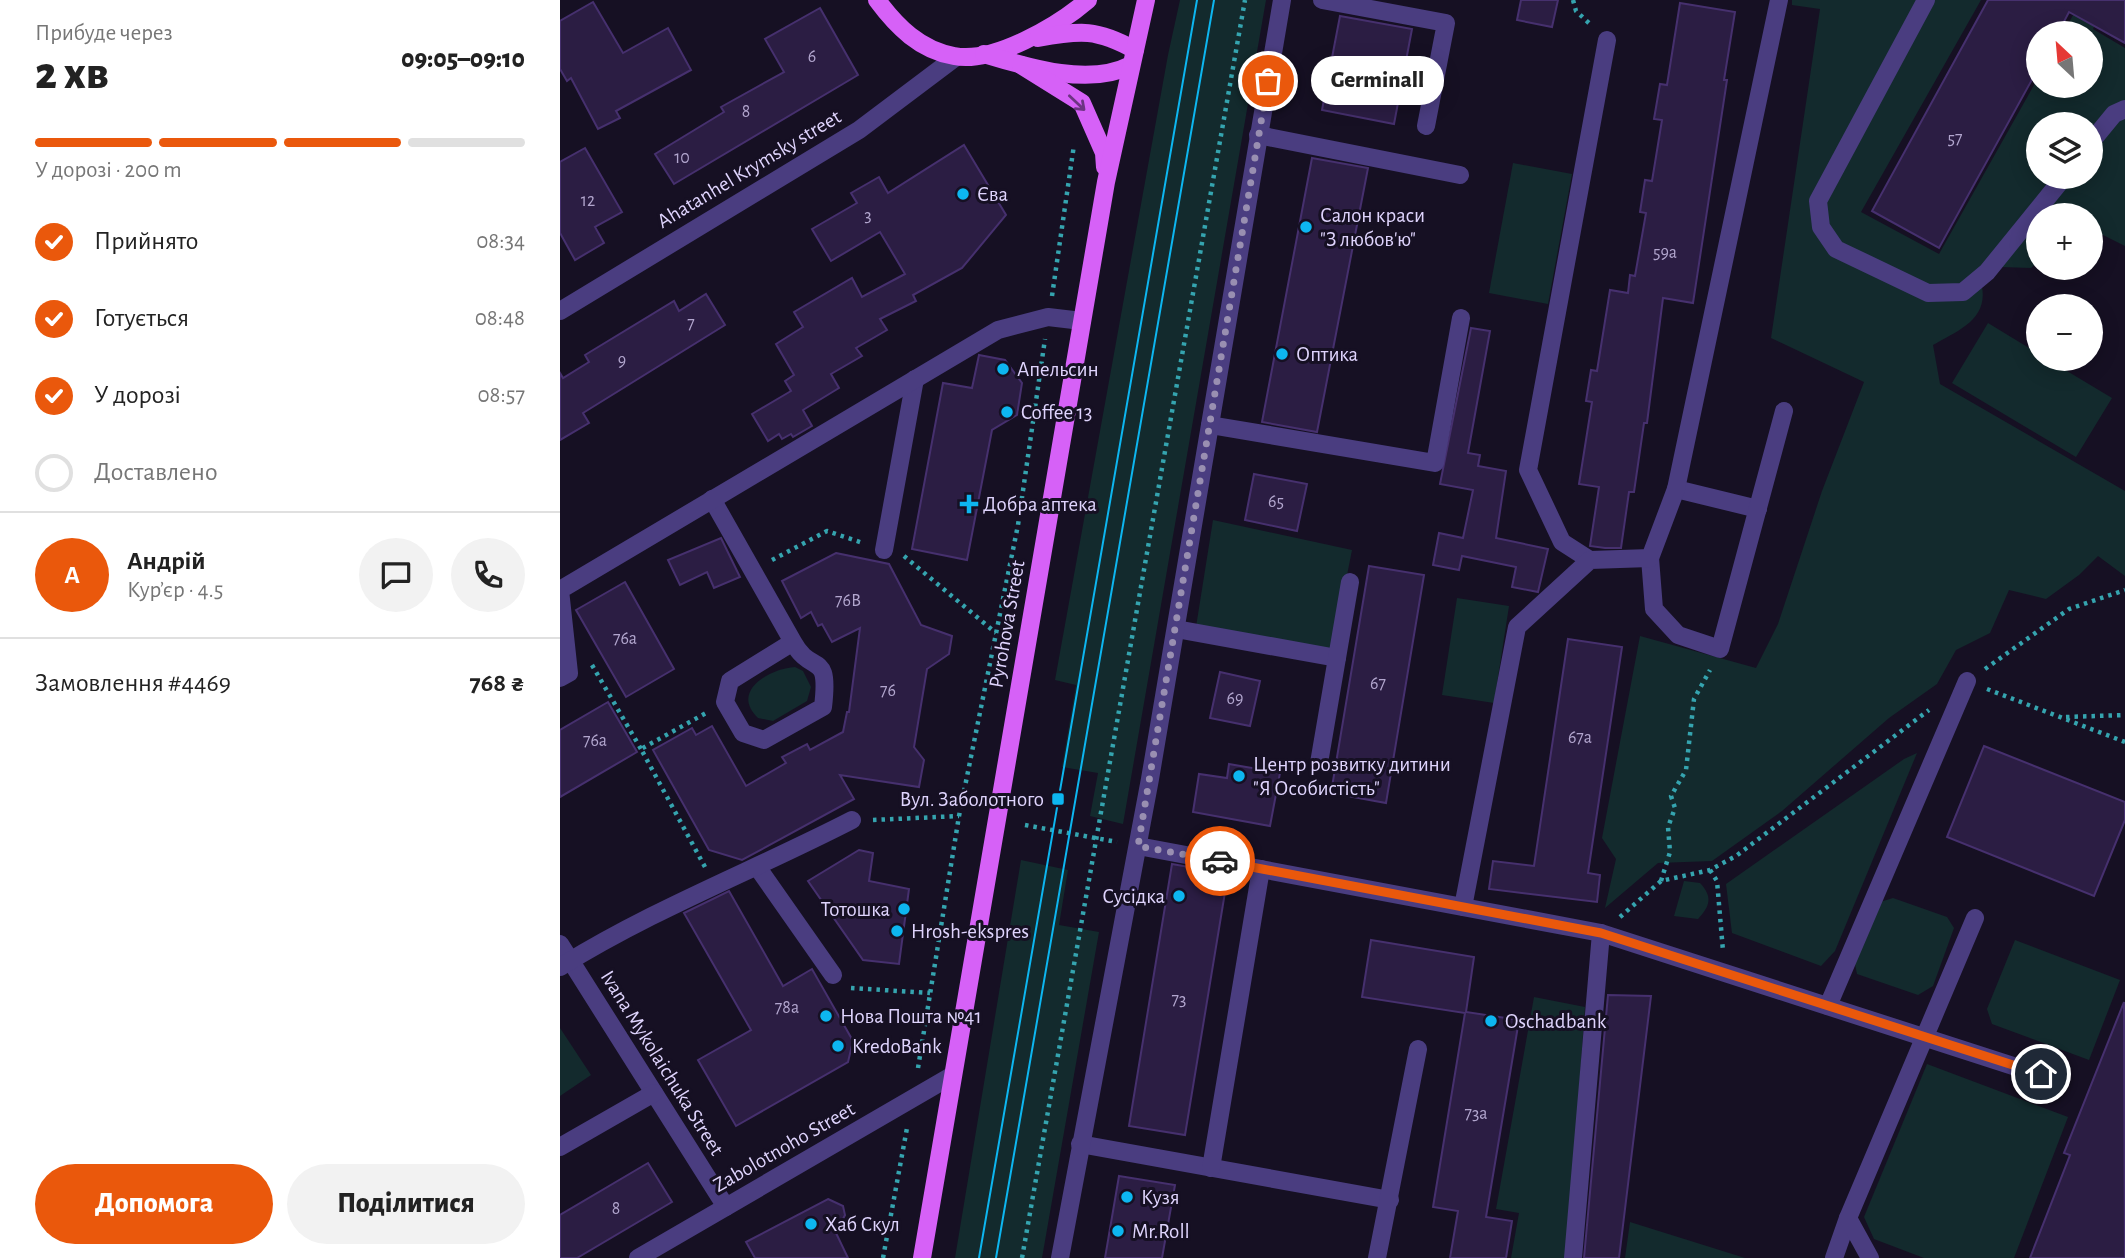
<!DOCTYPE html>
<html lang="uk">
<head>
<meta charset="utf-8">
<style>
  :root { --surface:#fff; --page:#f2f2f2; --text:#222; --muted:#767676; --line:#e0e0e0; --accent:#ea580c }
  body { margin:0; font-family:"Alegreya Sans",sans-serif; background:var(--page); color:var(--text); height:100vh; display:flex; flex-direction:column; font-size:26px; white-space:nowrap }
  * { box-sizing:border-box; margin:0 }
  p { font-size:23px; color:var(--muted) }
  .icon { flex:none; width:38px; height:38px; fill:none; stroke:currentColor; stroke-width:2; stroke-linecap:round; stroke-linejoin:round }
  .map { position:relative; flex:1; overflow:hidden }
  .sheet { display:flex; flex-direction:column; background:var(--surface); width:560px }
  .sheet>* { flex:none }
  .needle { width:46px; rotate:334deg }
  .tools { position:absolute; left:1466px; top:21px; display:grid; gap:14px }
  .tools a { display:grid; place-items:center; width:77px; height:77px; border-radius:50%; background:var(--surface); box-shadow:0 4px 18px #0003; font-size:35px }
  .pin { position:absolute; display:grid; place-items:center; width:60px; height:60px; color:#fff; margin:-30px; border:4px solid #fff; border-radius:50%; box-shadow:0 2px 7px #0007 }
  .courier { position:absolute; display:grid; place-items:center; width:70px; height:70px; margin:-35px; border:5px solid #ea580c; border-radius:50%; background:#fff; color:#222; box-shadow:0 2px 9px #0007 }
  .bubble { position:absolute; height:49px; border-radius:24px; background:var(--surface); box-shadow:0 4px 18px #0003; font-size:23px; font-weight:800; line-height:49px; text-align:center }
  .headline em { font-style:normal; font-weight:800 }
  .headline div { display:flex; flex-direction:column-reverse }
  .headline { display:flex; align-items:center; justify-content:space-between; height:119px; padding:0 35px }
  h1 { font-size:46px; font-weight:800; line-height:52px }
  .bar { display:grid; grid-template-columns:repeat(4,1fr); gap:10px 7px; align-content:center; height:84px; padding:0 35px }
  .bar i { height:9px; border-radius:5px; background:var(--line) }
  .bar .on { background:var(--accent) }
  .bar p { grid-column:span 4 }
  .line { display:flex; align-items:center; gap:18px; padding:0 35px; border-top:2px solid var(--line) }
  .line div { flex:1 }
  .round { display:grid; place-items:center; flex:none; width:74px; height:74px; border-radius:37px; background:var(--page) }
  ol { padding:0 35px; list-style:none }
  li { display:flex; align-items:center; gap:21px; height:77px }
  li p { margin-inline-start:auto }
  li .icon { padding:7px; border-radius:50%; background:var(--accent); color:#fff; stroke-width:4 }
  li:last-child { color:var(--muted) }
  li i { width:38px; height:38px; border:4px solid var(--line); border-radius:50% }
  .button { display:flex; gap:14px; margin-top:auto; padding:14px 35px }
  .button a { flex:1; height:80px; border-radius:42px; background:var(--accent); color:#fff; font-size:28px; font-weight:800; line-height:80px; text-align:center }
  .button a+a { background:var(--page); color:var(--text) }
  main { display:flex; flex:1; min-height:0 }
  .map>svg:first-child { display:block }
  .green { fill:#132a2d; fill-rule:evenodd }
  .building { fill:#2b1d43; stroke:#46306e; stroke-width:2 }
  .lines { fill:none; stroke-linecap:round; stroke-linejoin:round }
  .path { stroke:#35a4af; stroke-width:4.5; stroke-dasharray:3.5 5; stroke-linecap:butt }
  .minor { stroke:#4a3d80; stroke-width:18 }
  .major { stroke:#d661f7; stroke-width:18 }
  .tram { stroke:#0db6f0; stroke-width:2 }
  .oneway { stroke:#6c3482 }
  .done { stroke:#998fb1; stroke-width:7; stroke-dasharray:0 12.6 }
  .route { stroke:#ea580c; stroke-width:9 }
  .poi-dot { fill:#0db6f0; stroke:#161023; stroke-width:2.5 }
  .labels { text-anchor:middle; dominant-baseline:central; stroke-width:6; stroke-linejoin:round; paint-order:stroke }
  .number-label { font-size:18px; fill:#b2a6ce }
  .street-label { font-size:21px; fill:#dfd4fd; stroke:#161023 }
  .poi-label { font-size:21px; fill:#dfd4fd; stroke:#161023; text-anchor:start }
</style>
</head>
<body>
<main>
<section class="sheet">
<div class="headline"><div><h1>2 хв</h1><p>Прибуде через</p></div><em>09:05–09:10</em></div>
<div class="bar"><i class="on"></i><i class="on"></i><i class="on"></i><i></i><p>У дорозі · 200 m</p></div>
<ol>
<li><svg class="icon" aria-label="check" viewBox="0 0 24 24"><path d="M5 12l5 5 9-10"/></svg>Прийнято<p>08:34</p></li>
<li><svg class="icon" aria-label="check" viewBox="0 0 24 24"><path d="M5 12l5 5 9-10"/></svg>Готується<p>08:48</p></li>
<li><svg class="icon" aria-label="check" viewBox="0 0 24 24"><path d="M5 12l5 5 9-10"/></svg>У дорозі<p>08:57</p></li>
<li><i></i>Доставлено</li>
</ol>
<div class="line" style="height:126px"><b class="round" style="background:var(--accent);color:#fff">А</b><div><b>Андрій</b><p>Кур’єр · 4.5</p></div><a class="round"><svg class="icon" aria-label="chat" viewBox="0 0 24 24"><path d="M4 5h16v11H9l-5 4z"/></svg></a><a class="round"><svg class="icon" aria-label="phone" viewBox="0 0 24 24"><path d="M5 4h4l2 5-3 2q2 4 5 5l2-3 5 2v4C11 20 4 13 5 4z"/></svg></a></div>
<div class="line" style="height:91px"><div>Замовлення #4469</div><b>768 ₴</b></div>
<div class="button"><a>Допомога</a><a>Поділитися</a></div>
</section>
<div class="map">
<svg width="1565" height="1258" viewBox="0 0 1565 1258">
  <rect width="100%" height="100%" fill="#161023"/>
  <!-- green -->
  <g class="green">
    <polygon points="620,0 706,0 563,824 530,816 538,773 502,767 516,685 495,680 608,55"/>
    <path d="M1232 0H1421L1301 212 1379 254 1479 76V86H1531V33H1503L1517 8 1538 18 1533 29 1565 48V246L1531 229V215H1479V261L1471 268 1441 267 1422 287C1428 320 1397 331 1373 345L1380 384 1565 491V576L1538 556 1519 575 1486 599 1449 590 1430 633 1396 650 1377 684 1329 718 1222 811 1152 861 1098 863 1045 908 1056 859 1042 838 1080 636 1196 668 1218 624 1262 491 1304 382 1211 338 1260 9 1232 5ZM1479 124H1531V177H1479Z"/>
    <polygon points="953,163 1012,174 988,304 929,293"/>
    <polygon points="1428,323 1479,354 1479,359 1487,359 1552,398 1516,457 1392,383"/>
    <polygon points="653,520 792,550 772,651 636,627"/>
    <polygon points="897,598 949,606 934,703 882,695"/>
    <path d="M235 667 243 671 251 687 247 701 213 721 198 718C170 691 209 669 235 667Z"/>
    <polygon points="1357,753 1275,951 1261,966 1172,933 1166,884 1344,759"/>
    <polygon points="461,860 508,870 499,925 539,932 482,1258 395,1258"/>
    <path d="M1124 881 1140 883C1153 897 1150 906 1138 919L1114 916Z"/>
    <polygon points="1333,898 1387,917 1394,928 1373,986 1358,995 1297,974 1294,959 1317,903"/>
    <polygon points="1455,940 1560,980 1529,1060 1432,1024 1427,1009"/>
    <polygon points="974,997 1025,1007 1007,1258 951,1258 959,1213 936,1209"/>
    <polygon points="0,1028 31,1075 0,1096"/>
    <polygon points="1367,1064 1508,1117 1454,1258 1364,1258 1314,1239 1304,1217"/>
    <polygon points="1070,1222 1185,1258 1065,1258"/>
  </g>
  <!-- building -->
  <g class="building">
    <polygon points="961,0 998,0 992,27 957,20"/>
    <polygon points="1428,0 1565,0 1565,43 1509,12 1498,33 1479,33 1479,67 1379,248 1312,211"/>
    <polygon points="33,2 63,53 108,28 131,70 56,111 60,118 38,129 11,78 7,81 0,69 0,21"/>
    <polygon points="1120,3 1175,12 1164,80 1167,80 1133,303 1103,298 1087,423 1084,423 1074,492 1069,492 1061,548 1045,548 1030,546 1039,487 1019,484 1032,402 1026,401 1031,370 1037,371 1050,290 1068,293 1070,275 1075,276 1086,213 1080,212 1085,180 1092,181 1102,120 1094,119 1100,84 1107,85"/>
    <polygon points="260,8 298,75 114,184 95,154 164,112 161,107 224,72 205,39"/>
    <polygon points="780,16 852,29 834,124 762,110"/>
    <polygon points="404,145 446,215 402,268 353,295 356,301 320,319 327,330 296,348 302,356 271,374 279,388 243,410 252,426 233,437 231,434 222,439 219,434 208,441 192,414 231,391 225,381 234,375 216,344 243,327 234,312 292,278 302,297 345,274 320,232 271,261 252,229 297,203 291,193 319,177 328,193"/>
    <polygon points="25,148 62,212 35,227 44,243 15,260 0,233 0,162"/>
    <polygon points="752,158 808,168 757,432 702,422"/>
    <polygon points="146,294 165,325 23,413 29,423 0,440 0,373 3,378 29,362 25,355 114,301 119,311"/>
    <polygon points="911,328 930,331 908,453 920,455 918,466 946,471 936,538 988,549 978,592 952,587 956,567 902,556 899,570 873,565 879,533 903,538 913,490 880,484"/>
    <polygon points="419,355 445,360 462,383 457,415 432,430 407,560 352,549 383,383 412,388"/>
    <polygon points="694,474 747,484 737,531 685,520"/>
    <polygon points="161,538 180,577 154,588 147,572 120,585 108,560"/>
    <polygon points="276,553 329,564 361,625 392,636 389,654 367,669 354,747 364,760 359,787 280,775 294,799 182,860 149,850 93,750 132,728 136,735 152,726 186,786 226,763 222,757 247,744 250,750 283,732 287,712 289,712 300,628 272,642 262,624 258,626 251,612 241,618 222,581"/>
    <polygon points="809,566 864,575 826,803 771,793"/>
    <polygon points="65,582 114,669 66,697 16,610"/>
    <polygon points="1008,639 1062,647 1028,873 1040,875 1037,902 929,889 933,861 974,866"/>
    <polygon points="660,672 700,681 690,726 650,718"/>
    <polygon points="48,702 77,752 0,797 0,730"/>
    <polygon points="1424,746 1565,802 1565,820 1534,896 1387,837"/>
    <polygon points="669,764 720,773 710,826 633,812 639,774 667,778"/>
    <polygon points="299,850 313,853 309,881 349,889 339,964 303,960 248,881"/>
    <polygon points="612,864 668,874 625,1135 569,1126"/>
    <polygon points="169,891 223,986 252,969 293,1041 288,1062 176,1126 138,1060 191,1030 124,913"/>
    <polygon points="811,940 914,957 906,1012 959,1020 926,1217 952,1221 946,1258 890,1258 898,1211 873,1207 905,1013 802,997"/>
    <polygon points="1048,995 1091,996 1059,1258 1024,1258"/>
    <polygon points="1564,1002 1565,1258 1470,1258 1510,1155 1504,1153"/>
    <polygon points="88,1163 112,1202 17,1258 0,1258 0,1215"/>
    <polygon points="559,1176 615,1185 602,1258 545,1258"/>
    <polygon points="268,1199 283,1206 285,1215 276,1233 288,1258 195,1258 186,1242"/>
  </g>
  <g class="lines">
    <!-- path -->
    <g class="path">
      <polyline points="1013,0 1016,11 1031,25"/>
      <polyline points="492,296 514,145"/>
      <polyline points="344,556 436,633"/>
      <polyline points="212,560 267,531 303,543"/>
      <polyline points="32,665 81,749"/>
      <polyline points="1425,669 1509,609 1565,590"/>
      <polyline points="1427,689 1565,742"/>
      <polyline points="1506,717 1565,715"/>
      <polyline points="313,820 399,816"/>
      <polyline points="465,825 557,842"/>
      <polyline points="145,867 81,749 146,713"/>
      <polyline points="1150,870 1157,881 1163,951"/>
      <polyline points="1101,881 1110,852 1108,827 1115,808 1111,796 1126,770 1134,699 1150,670"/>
      <polyline points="1060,917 1101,881 1150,870 1176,856 1369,710"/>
      <polyline points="291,988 370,993"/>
      <polyline points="358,1068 399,816 458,525 485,339"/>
      <polyline points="323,1258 347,1128"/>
      <polyline points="462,1258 685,0"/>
    </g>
    <!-- minor -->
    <g class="minor">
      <polyline points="762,0 886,23 866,126"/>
      <polyline points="1366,0 1258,201 1261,227 1276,249 1368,293 1403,292 1427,272 1504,177"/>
      <polyline points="698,135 900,175"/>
      <polyline points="1531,142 1554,114 1565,109"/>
      <polyline points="0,311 299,130 396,57"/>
      <polyline points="650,425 875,463 901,318"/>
      <polyline points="1116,489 1198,509"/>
      <path d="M152 499 233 642C252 677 270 648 263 707L204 740 183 733 165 702 170 681 233 642"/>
      <polyline points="324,550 355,379"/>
      <polyline points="1090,558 1094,609 1118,635 1160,649 1224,411"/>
      <polyline points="1030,560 1002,542 968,470 1047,40"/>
      <polyline points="616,629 777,658"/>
      <polyline points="0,678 9,673 0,590 438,330 488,317 522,321"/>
      <polyline points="759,763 790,582"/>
      <polyline points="578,846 1041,933 1481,1075"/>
      <polyline points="198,868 273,975"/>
      <polyline points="903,907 957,627 1030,560 1090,558 1116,489 1219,0"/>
      <polyline points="0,944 166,1207"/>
      <path d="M0 967C93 909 195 870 292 820"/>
      <polyline points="1268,1006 1407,681"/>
      <polyline points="520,1144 830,1200"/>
      <polyline points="0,1147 94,1093"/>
      <polyline points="651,1168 701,869"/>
      <polyline points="78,1258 393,1075"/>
      <polyline points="500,1258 590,779 722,0"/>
      <polyline points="817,1258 858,1049"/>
      <polyline points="1013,1258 1041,933"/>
      <polyline points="1274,1258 1288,1218"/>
      <polyline points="1310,1258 1288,1218 1415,918"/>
    </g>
    <!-- major -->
    <g class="major">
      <path d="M317 0C337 27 360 50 394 56 434 64 499 25 528 0"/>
      <path d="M478 38C521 30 537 29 575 50"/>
      <path d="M424 54C467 67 529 87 571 65"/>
      <polyline points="461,65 522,103 544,153 545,167"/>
      <polyline points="362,1258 546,182 586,0"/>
    </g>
    <!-- tram -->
    <g class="tram">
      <polyline points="419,1258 637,0"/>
      <polyline points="436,1258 654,0"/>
    </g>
  </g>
  <!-- one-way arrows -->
  <defs><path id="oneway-shaft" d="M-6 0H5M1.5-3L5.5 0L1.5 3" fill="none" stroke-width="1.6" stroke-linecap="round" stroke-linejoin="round" transform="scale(1.75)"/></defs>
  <use class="oneway" href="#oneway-shaft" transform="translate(517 103) rotate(43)"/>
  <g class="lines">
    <!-- done -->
    <polyline class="done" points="660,861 578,846 708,81"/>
    <!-- route -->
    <polyline class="route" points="660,861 1041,933 1481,1074"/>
  </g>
  <!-- markers -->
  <g class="poi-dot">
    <circle cx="403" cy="194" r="7"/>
    <circle cx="746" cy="227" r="7"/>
    <circle cx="722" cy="354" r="7"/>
    <circle cx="443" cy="369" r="7"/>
    <circle cx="447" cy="412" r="7"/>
    <path d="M405.5 493.5h7v7h7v7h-7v7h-7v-7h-7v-7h7z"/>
    <circle cx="679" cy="776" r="7"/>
    <rect x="491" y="792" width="14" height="14" rx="3.5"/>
    <circle cx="619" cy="896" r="7"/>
    <circle cx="344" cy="909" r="7"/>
    <circle cx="337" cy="931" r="7"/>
    <circle cx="266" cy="1016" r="7"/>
    <circle cx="931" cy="1021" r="7"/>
    <circle cx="278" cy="1046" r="7"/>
    <circle cx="567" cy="1197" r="7"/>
    <circle cx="251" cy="1224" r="7"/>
    <circle cx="558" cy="1231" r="7"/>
  </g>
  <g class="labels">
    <!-- number labels -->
    <g class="number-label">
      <text x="252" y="57">6</text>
      <text x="186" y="112">8</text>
      <text x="1395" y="139">57</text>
      <text x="122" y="158">10</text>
      <text x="28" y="201">12</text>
      <text x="308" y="216">3</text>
      <text x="1105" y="253">59а</text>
      <text x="131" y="324">7</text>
      <text x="62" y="361">9</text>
      <text x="716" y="502">65</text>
      <text x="288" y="601">76В</text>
      <text x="65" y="639">76а</text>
      <text x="818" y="684">67</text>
      <text x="328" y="691">76</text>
      <text x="675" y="699">69</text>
      <text x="1020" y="738">67а</text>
      <text x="35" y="741">76а</text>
      <text x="619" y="1000">73</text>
      <text x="227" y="1008">78а</text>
      <text x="916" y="1114">73а</text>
      <text x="56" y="1209">8</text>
    </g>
    <!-- street labels -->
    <g class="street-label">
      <text transform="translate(189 169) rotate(-31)">Ahatanhel Krymsky street</text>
      <text transform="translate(447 624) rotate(-80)">Pyrohova Street</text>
      <text transform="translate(102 1063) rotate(58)">Ivana Mykolaichuka Street</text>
      <text transform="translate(224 1147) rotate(-30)">Zabolotnoho Street</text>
    </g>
    <!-- poi labels -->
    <g class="poi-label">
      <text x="417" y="194">Єва</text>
      <text x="760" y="215">Салон краси<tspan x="760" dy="24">"З любов'ю"</tspan></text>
      <text x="736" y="354">Оптика</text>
      <text x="457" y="369">Апельсин</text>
      <text x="461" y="412">Coffee 13</text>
      <text x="423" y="504">Добра аптека</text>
      <text x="693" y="764">Центр розвитку дитини<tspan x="693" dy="24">"Я Особистість"</tspan></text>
      <text x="484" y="799" text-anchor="end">Вул. Заболотного</text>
      <text x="605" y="896" text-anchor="end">Сусідка</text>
      <text x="330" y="909" text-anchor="end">Тотошка</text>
      <text x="351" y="931">Hrosh-ekspres</text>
      <text x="280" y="1016">Нова Пошта №41</text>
      <text x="945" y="1021">Oschadbank</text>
      <text x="292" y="1046">KredoBank</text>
      <text x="581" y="1197">Кузя</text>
      <text x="265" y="1224">Хаб Скул</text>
      <text x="572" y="1231">Mr.Roll</text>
    </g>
  </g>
</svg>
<div class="tools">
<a><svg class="needle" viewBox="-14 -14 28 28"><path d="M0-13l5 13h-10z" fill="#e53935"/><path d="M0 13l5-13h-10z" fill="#767676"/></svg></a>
<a><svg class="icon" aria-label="layers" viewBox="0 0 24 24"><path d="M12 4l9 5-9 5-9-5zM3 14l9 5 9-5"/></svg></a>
<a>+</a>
<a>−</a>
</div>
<div class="pin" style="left:708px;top:81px;background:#ea580c"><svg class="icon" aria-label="bag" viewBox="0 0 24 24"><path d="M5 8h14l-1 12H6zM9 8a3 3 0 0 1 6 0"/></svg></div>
<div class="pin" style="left:1481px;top:1074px;background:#1f2937"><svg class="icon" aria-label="home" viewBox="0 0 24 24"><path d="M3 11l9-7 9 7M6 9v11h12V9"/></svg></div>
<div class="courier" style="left:660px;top:861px"><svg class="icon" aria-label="car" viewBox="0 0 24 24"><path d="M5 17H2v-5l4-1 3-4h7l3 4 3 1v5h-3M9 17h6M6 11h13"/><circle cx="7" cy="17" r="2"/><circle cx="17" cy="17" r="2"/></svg></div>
<div class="bubble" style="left:751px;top:56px;width:133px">Germinall</div>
</div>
</main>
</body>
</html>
